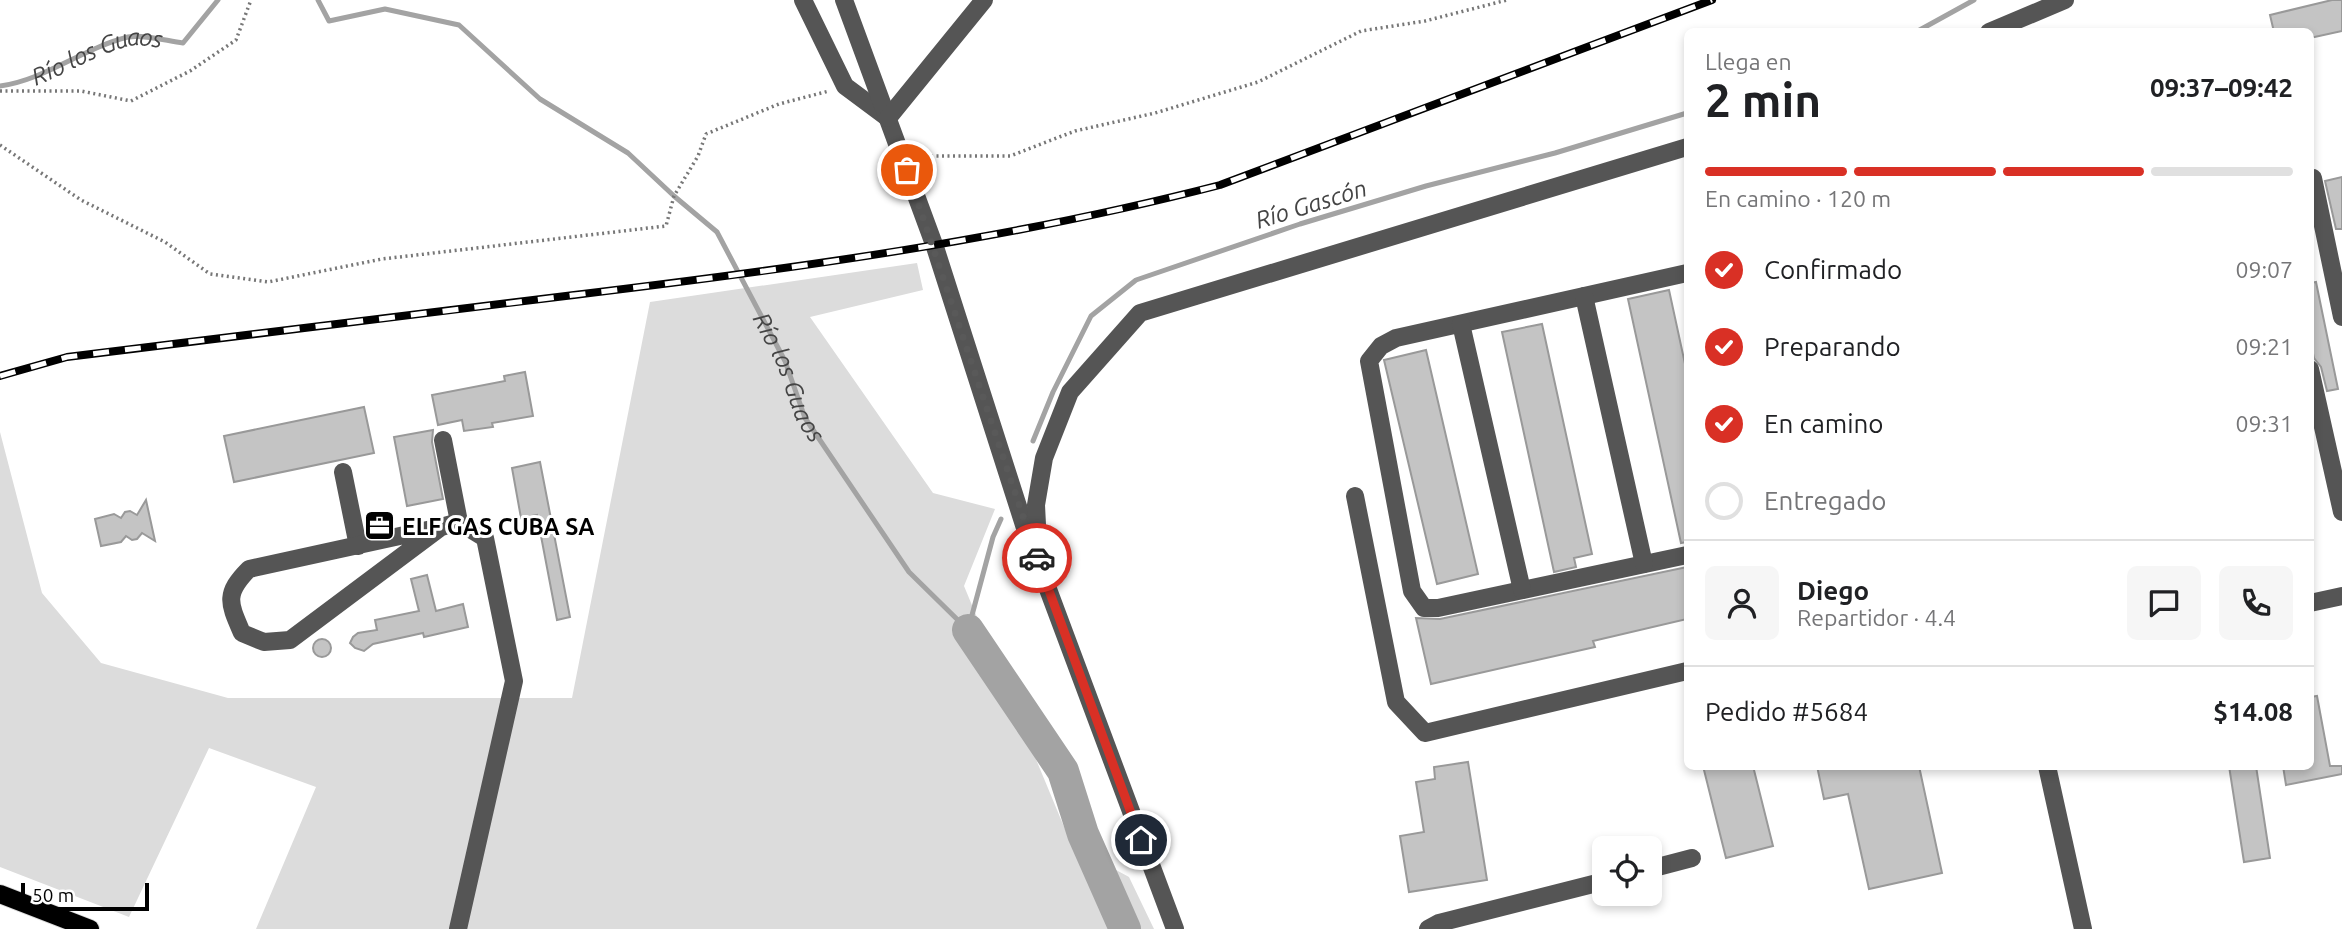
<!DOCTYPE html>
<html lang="es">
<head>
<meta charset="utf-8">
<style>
  :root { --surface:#fff; --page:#f6f6f6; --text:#202124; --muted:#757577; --line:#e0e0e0; --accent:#d93025 }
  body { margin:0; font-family:Ubuntu,sans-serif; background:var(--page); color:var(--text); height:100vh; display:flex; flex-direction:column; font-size:26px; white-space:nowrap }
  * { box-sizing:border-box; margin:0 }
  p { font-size:23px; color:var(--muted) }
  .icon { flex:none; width:38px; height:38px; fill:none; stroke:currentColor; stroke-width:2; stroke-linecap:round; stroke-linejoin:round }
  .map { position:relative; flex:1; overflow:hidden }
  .side { position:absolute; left:1684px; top:28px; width:630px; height:742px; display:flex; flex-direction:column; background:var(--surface); border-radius:10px; box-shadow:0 4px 10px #0003 }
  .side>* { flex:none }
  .tools { position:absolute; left:1592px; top:836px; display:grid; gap:14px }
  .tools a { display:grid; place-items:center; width:70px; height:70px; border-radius:10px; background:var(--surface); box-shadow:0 4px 10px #0003; font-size:35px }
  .scale { position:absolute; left:21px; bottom:18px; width:128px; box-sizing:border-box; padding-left:7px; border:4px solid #000; border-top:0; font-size:19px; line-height:24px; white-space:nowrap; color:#000; -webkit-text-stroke:5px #fff; paint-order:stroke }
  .pin { position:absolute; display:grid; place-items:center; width:60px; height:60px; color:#fff; margin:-30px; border:4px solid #fff; border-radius:50%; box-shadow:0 2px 7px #0007 }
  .courier { position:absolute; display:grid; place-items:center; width:70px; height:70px; margin:-35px; border:5px solid #d93025; border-radius:50%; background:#fff; color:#222; box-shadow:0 2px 9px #0007 }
  .overview em { font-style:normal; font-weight:700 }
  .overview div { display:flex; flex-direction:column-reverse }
  .overview { display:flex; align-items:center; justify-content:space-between; height:119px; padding:0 21px }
  h1 { font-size:46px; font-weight:700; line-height:52px }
  .bar { display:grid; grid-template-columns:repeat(4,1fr); gap:10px 7px; align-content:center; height:84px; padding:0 21px }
  .bar i { height:9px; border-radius:5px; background:var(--line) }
  .bar .active { background:var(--accent) }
  .bar p { grid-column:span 4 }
  .line { display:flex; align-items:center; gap:18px; padding:0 21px; border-top:2px solid var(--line) }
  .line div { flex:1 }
  .round { display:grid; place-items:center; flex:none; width:74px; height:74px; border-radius:10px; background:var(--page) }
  ol { padding:0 21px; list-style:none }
  li { display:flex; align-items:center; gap:21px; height:77px }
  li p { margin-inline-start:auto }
  li .icon { padding:7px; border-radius:50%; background:var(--accent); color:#fff; stroke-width:4 }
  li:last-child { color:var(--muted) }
  li i { width:38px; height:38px; border:4px solid var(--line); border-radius:50% }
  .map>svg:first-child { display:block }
  .green { fill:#dcdcdc }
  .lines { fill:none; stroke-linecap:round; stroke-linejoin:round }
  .stream { stroke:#a3a3a3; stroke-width:5 }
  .river { stroke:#a3a3a3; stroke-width:32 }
  .building { fill:#c4c4c4; stroke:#999; stroke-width:2 }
  .major-casing { stroke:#dbdbdb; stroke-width:20 }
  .path { stroke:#777; stroke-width:3.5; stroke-dasharray:2 3.5; stroke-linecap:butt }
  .minor { stroke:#555; stroke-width:18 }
  .major { stroke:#000; stroke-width:18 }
  .rail-casing { stroke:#000; stroke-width:8 }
  .rail { stroke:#fff; stroke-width:5; stroke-dasharray:16; stroke-linecap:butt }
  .done { stroke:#595959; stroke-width:7; stroke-dasharray:0 12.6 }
  .route { stroke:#d93025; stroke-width:9 }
  .labels { text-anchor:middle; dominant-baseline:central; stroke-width:6; stroke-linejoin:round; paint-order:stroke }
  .poi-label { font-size:23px; font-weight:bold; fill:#000; stroke:#fff; text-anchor:start }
  .water-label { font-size:24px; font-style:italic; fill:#444; stroke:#fff }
</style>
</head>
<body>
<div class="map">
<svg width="2342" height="929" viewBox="0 0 2342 929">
  <rect width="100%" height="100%" fill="#fff"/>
  <!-- green -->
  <polygon class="green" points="917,263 923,290 810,317 933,493 995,509 964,586 1072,846 1129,877 1154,929 256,929 316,787 209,748 129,917 0,867 0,432 42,593 101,663 228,698 572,698 650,302"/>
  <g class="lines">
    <!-- stream -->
    <g class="stream">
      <path id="s1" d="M318 0 329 21 385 9 459 25 540 99 628 153 674 196 717 232 785 361 805 418 909 572 968 630 993 537 1001 519"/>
      <polyline points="1916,32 1974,0"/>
      <path id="s2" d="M0 86C45 80 83 48 128 37 144 34 167 41 183 43L218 0"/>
      <polyline points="1033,441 1053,392 1091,316 1136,280 1300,224 1426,186 1555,153 1687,113"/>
    </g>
    <!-- river -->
    <polyline class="river" points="968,630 1063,771 1083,834 1125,929"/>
  </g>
  <!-- building -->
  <g class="building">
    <polygon points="2332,0 2342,0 2342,31 2310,38 2310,32 2274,32 2270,15"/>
    <polygon points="2342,177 2342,229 2336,229 2325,181"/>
    <polygon points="2316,282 2338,389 2327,391 2321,367 2314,358 2310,340 2310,283"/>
    <polygon points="1669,290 1687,373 1687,542 1681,543 1628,299"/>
    <polygon points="1542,324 1592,554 1574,558 1576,567 1554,572 1502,332"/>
    <polygon points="1426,350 1478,574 1437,584 1384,360"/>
    <polygon points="525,372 533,416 492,423 493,427 464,431 462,420 438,425 432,395 505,381 504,376"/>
    <polygon points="364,407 374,453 234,482 224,436"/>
    <polygon points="433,430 432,442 443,499 407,506 394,437"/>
    <polygon points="540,462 570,617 557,620 537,515 521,518 512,468"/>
    <polygon points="146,500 155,541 142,533 137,539 132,540 126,536 121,542 101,546 95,519 114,514 121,518 125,512 130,511 137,515"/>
    <polygon points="1687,567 1687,619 1593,641 1595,647 1431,684 1416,618 1440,619"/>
    <polygon points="427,575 436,611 463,604 468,627 424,637 423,633 373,644 364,651 355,648 350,643 353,637 358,633 377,630 375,620 419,611 411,579"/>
    <circle cx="322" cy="648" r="9"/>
    <polygon points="2317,696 2330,766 2342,766 2342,774 2286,785 2283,766 2310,766 2310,697"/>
    <polygon points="1468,762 1487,880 1409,892 1400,836 1424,832 1416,782 1435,779 1434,767"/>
    <polygon points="1703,766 1753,766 1773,846 1726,858"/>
    <polygon points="1817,766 1919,766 1942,873 1869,889 1848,794 1824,799"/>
    <polygon points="2229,766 2256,766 2270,858 2244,862"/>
  </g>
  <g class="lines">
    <defs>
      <polyline id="major" points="0,894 90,929"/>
    </defs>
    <!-- major casing -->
    <use href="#major" class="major-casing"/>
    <!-- path -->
    <g class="path">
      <polyline points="0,91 81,91 131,101 190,71 236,40 251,0"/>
      <polyline points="0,145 81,200 165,242 210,274 268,282 382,259 666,226 674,196 698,156 706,134 779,104 829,91"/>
      <polyline points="920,156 1010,156 1075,131 1155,113 1258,82 1361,31 1425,21 1507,0"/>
    </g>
    <!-- minor -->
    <g class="minor">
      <polyline points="803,0 845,86 888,118"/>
      <polyline points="844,0 935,247 1024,525 1175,929"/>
      <polyline points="1989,32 2065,0"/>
      <polyline points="888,118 984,0"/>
      <polyline points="2313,178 2342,317"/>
      <polyline points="1687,273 1396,338 1381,346 1369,361 1412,591 1424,608 1438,608 1687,555"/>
      <polyline points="1584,296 1644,564"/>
      <polyline points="1461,324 1522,590"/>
      <polyline points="2310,369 2342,512"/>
      <polyline points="443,440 459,522"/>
      <polyline points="343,472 358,546"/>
      <polyline points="1355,496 1396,702 1425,733 1687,671"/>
      <path d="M441 527 249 569C224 594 229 603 242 633L264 642 290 640 441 527 459 522 485 538 514 681 458 929"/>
      <polyline points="1038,545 1036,505 1044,458 1070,392 1140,313 1687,147"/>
      <polyline points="2310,603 2342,596"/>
      <polyline points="2047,766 2083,929"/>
      <polyline points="1650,869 1692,858"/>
      <polyline points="1428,929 1439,923 1605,881"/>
    </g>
    <!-- major -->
    <use href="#major" class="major"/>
    <defs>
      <path id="rail" d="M0 376 67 357C236 336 405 316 574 295 791 269 1008 240 1220 185L1712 0"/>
    </defs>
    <!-- rail casing -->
    <use href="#rail" class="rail-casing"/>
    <!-- rail -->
    <use href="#rail" class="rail"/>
  </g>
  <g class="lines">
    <!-- done -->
    <polyline class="done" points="907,170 1037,558"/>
    <!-- route -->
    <polyline class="route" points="1037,558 1141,840"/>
  </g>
  <!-- icons -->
  <defs>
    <symbol id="office-square" viewBox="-11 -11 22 22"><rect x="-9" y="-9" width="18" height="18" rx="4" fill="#000" stroke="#fff"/><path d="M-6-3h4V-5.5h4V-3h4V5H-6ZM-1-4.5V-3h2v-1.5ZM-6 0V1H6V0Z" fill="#fff"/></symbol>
  </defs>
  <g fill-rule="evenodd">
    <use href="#office-square" x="362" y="508" width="35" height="35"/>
  </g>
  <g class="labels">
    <!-- poi labels -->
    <g class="poi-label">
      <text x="402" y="526">ELF GAS CUBA SA</text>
    </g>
    <!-- water labels -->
    <g class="water-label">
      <text stroke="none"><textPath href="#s2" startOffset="103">Río los Guaos</textPath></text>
      <text transform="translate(1311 204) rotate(-17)">Río Gascón</text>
      <text stroke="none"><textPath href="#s1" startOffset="651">Río los Guaos</textPath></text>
    </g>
  </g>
</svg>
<div class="tools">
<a><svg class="icon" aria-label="locate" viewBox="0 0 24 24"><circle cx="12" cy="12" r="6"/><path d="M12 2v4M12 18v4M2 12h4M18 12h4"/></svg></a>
</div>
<div class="scale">50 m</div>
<div class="pin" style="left:907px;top:170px;background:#ea580c"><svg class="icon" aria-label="bag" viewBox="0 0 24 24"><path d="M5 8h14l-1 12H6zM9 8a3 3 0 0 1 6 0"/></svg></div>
<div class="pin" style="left:1141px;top:840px;background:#1f2937"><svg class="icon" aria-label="home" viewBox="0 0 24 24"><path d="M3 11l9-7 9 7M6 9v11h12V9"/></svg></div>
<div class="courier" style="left:1037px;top:558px"><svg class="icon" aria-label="car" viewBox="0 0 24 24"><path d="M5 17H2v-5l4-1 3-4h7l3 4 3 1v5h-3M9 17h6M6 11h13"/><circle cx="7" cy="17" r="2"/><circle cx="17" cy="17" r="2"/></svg></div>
<section class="side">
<div class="overview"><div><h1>2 min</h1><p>Llega en</p></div><em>09:37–09:42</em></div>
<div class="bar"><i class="active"></i><i class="active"></i><i class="active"></i><i></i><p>En camino · 120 m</p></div>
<ol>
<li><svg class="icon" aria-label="check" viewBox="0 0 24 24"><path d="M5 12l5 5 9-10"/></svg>Confirmado<p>09:07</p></li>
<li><svg class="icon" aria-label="check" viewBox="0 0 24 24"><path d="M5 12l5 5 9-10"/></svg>Preparando<p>09:21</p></li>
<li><svg class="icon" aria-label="check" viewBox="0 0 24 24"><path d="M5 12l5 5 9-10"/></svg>En camino<p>09:31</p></li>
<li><i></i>Entregado</li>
</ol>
<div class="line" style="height:126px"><a class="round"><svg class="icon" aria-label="person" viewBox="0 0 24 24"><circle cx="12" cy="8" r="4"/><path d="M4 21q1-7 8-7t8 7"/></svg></a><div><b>Diego</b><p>Repartidor · 4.4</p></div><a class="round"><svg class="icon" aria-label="chat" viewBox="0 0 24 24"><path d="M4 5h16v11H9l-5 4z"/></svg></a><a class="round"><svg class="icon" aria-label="phone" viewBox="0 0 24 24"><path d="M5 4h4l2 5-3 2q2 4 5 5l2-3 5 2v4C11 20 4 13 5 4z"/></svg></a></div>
<div class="line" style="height:91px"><div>Pedido #5684</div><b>$14.08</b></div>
</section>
</div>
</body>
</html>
